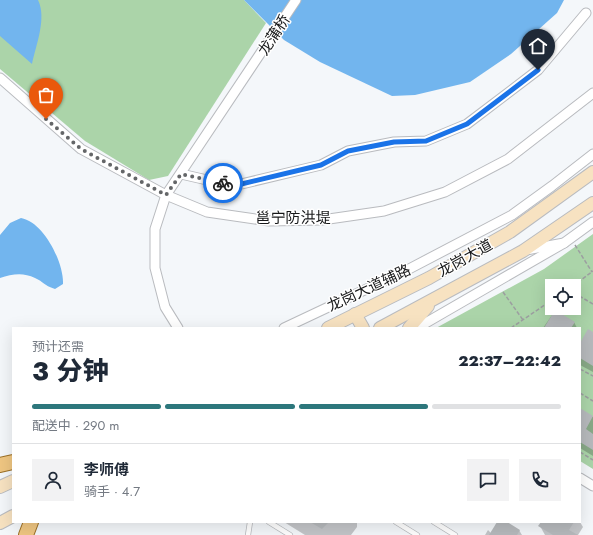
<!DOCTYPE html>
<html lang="zh">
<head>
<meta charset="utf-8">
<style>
  :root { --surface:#fff; --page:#f2f2f3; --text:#1f2937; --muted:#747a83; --line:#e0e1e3; --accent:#2d777c }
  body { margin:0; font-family:Jost,"Noto Sans SC",sans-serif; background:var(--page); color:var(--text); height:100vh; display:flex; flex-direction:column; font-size:15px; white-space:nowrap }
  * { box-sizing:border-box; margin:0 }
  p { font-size:13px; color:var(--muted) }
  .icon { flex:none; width:22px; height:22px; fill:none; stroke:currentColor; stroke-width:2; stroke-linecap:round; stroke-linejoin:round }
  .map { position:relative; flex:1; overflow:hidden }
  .drawer { position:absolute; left:12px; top:327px; width:569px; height:196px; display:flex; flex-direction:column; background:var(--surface); border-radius:0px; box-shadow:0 4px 16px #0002 }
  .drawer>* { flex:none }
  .controls { position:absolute; left:545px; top:279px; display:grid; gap:8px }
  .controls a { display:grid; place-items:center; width:36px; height:36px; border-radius:0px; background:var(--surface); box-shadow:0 4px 16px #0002; font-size:20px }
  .pin { position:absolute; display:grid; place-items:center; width:34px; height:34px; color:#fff; margin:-41px -17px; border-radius:50% 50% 50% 0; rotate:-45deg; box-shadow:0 0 4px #0007 }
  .pin .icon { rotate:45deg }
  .courier { position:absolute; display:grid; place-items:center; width:40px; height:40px; margin:-20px; border:3px solid #1a73e8; border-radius:50%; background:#fff; color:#222; box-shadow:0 1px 5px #0007 }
  .summary em { font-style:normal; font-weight:800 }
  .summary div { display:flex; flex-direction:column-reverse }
  .summary { display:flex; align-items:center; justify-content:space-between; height:68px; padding:0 20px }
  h1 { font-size:26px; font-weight:800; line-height:30px }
  .bar { display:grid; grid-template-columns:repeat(4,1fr); gap:6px 4px; align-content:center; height:48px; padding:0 20px }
  .bar i { height:5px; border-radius:3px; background:var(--line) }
  .bar .on { background:var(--accent) }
  .bar p { grid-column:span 4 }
  .line { display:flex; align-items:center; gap:10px; padding:0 20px; border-top:1px solid var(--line) }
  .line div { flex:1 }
  .round { display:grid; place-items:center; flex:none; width:42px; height:42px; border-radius:0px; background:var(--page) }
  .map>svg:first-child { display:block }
  .green { fill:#abd4a9; fill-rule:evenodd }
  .water { fill:#72b5ee }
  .shadow { fill:#0003 }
  .building { fill:#b6b9bc }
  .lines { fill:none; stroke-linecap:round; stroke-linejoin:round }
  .lane-casing { stroke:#b9bbbf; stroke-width:6 }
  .street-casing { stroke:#b9bbbf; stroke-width:11 }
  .secondary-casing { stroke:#b9bbbf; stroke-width:14 }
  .primary-casing { stroke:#9c7027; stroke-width:16 }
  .path { stroke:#9c9ea0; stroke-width:1.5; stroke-dasharray:4 2; stroke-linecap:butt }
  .lane { stroke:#fff; stroke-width:4.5 }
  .street { stroke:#fff; stroke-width:9 }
  .secondary { stroke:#f7e2c1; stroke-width:12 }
  .primary { stroke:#efc682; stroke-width:14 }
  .done { stroke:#646668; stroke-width:4; stroke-dasharray:0 7.2 }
  .route { stroke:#1a73e8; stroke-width:5 }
  .labels { text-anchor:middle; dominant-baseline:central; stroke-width:3; stroke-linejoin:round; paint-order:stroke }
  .street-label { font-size:15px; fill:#171819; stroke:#fff }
</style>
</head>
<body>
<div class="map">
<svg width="593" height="535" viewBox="0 0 593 535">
  <rect width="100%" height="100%" fill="#f4f7fa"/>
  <!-- green -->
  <g class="green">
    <polygon points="0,0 244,0 266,23 168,176 149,180 85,141 0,69"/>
    <path d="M593 234V469L580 461V328H436L544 269ZM552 286H574V308H552Z"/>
  </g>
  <!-- water -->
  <g class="water">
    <path d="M0 0H38C47 18 36 45 32 64L0 36Z"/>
    <polygon points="244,0 564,0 557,13 511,54 470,82 415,95 392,96 320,62 284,40"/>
    <path d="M21 218C44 222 64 263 63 284L55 289C43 285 44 282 35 278 23 272 12 274 0 278V235L10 223Z"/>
  </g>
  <!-- shadow -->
  <g class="shadow">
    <polygon points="555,311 574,322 577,328 543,328"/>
    <polygon points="593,334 593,372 580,365 580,344"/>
    <polygon points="580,409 593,417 593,456 580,448"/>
    <polygon points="284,522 357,522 357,527 351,535 305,535"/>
    <polygon points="498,522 505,522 519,530 522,535 485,535 488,530 491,533"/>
    <polygon points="542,522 580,522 583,527 578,535 545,535 540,526"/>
  </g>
  <!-- building -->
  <g class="building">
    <polygon points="555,310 575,322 571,328 544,328"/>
    <polygon points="588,329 593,332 593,366 580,358 580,343"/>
    <polygon points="580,408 593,416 586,429 593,434 593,450 580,442"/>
    <polygon points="310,522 329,522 322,529"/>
    <polygon points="497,522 507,522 520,530 517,535 489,535"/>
    <polygon points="541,522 574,522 569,530 578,535 553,535 538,526"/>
  </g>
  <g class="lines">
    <defs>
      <g id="lane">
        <polyline points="269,522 290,535"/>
        <polyline points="396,522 417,535"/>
        <polyline points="434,522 455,535"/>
        <polyline points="248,535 250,522"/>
      </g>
      <g id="street">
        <polyline points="0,78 81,149 166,195 207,212 269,221 322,220 384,211 445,192 508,159 593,93"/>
        <polyline points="181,174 233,186 321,165 348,151 394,142 426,141 467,124 538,70 586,13"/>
        <polyline points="526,250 564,243 593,222"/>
        <polyline points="178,328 165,307 155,268 155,229 166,195 296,0"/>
        <polyline points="284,328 409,269 512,215 552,186 593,154"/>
        <polyline points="417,328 564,243"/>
        <polyline points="580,478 593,486"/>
      </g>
      <g id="secondary">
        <polyline points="355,314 363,328"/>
        <polyline points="328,328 429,278 510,232 593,172"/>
        <polyline points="380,328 523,251 593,203"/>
        <polyline points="409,328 428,306"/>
        <polyline points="0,487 13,481"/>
        <polyline points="0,523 13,516"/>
      </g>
      <g id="primary">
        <polyline points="0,465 13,462"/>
        <polyline points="26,535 31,522"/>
      </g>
    </defs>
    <!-- lane casing -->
    <use href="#lane" class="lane-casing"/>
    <!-- street casing -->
    <use href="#street" class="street-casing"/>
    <!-- secondary casing -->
    <use href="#secondary" class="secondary-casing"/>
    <!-- primary casing -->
    <use href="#primary" class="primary-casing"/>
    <!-- path -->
    <g class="path">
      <polyline points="575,245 592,272"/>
      <polyline points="573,286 593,271"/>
      <polyline points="503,292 523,320"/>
      <polyline points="574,293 593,304"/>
      <polyline points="511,328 552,300"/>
      <polyline points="580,369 593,376"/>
      <polyline points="580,393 593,401"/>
      <polyline points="580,452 593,460"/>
    </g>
    <!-- lane -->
    <use href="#lane" class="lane"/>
    <!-- street -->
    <use href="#street" class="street"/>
    <!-- secondary -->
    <use href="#secondary" class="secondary"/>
    <!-- primary -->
    <use href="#primary" class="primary"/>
  </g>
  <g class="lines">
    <!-- done -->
    <polyline class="done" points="46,119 81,149 166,195 181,174 223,183"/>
    <!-- route -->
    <polyline class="route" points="223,183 233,186 321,165 348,151 394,142 426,141 467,124 538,70"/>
  </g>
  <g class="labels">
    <!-- street labels -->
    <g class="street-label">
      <text transform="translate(274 35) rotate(-57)">龙蒲桥</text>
      <text x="293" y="218">邕宁防洪堤</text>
      <text transform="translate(465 258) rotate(-29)">龙岗大道</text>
      <text transform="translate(369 288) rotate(-25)">龙岗大道辅路</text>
    </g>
  </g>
</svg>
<div class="controls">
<a><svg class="icon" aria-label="locate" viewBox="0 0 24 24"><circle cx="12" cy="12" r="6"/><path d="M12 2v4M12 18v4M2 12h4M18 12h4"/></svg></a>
</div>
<div class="pin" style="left:46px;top:119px;background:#ea580c"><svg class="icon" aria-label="bag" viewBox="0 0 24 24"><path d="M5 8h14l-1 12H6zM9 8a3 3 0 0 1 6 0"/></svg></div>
<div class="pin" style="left:538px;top:70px;background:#1f2937"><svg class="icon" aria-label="home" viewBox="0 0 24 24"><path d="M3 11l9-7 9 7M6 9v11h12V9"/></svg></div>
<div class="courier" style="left:223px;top:183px"><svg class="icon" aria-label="bike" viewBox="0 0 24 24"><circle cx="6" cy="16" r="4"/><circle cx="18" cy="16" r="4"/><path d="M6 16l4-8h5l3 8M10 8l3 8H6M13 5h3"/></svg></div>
<section class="drawer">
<div class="summary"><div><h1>3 分钟</h1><p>预计还需</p></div><em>22:37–22:42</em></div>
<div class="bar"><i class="on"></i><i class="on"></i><i class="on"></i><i></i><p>配送中 · 290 m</p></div>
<div class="line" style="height:72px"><a class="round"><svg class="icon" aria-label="person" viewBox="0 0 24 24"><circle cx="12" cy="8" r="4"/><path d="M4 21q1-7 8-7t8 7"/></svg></a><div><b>李师傅</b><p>骑手 · 4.7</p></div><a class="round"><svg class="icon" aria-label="chat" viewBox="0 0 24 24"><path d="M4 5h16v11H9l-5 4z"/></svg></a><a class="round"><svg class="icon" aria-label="phone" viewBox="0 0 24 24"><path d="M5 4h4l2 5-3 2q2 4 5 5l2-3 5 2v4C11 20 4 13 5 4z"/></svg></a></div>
</section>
</div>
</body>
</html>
